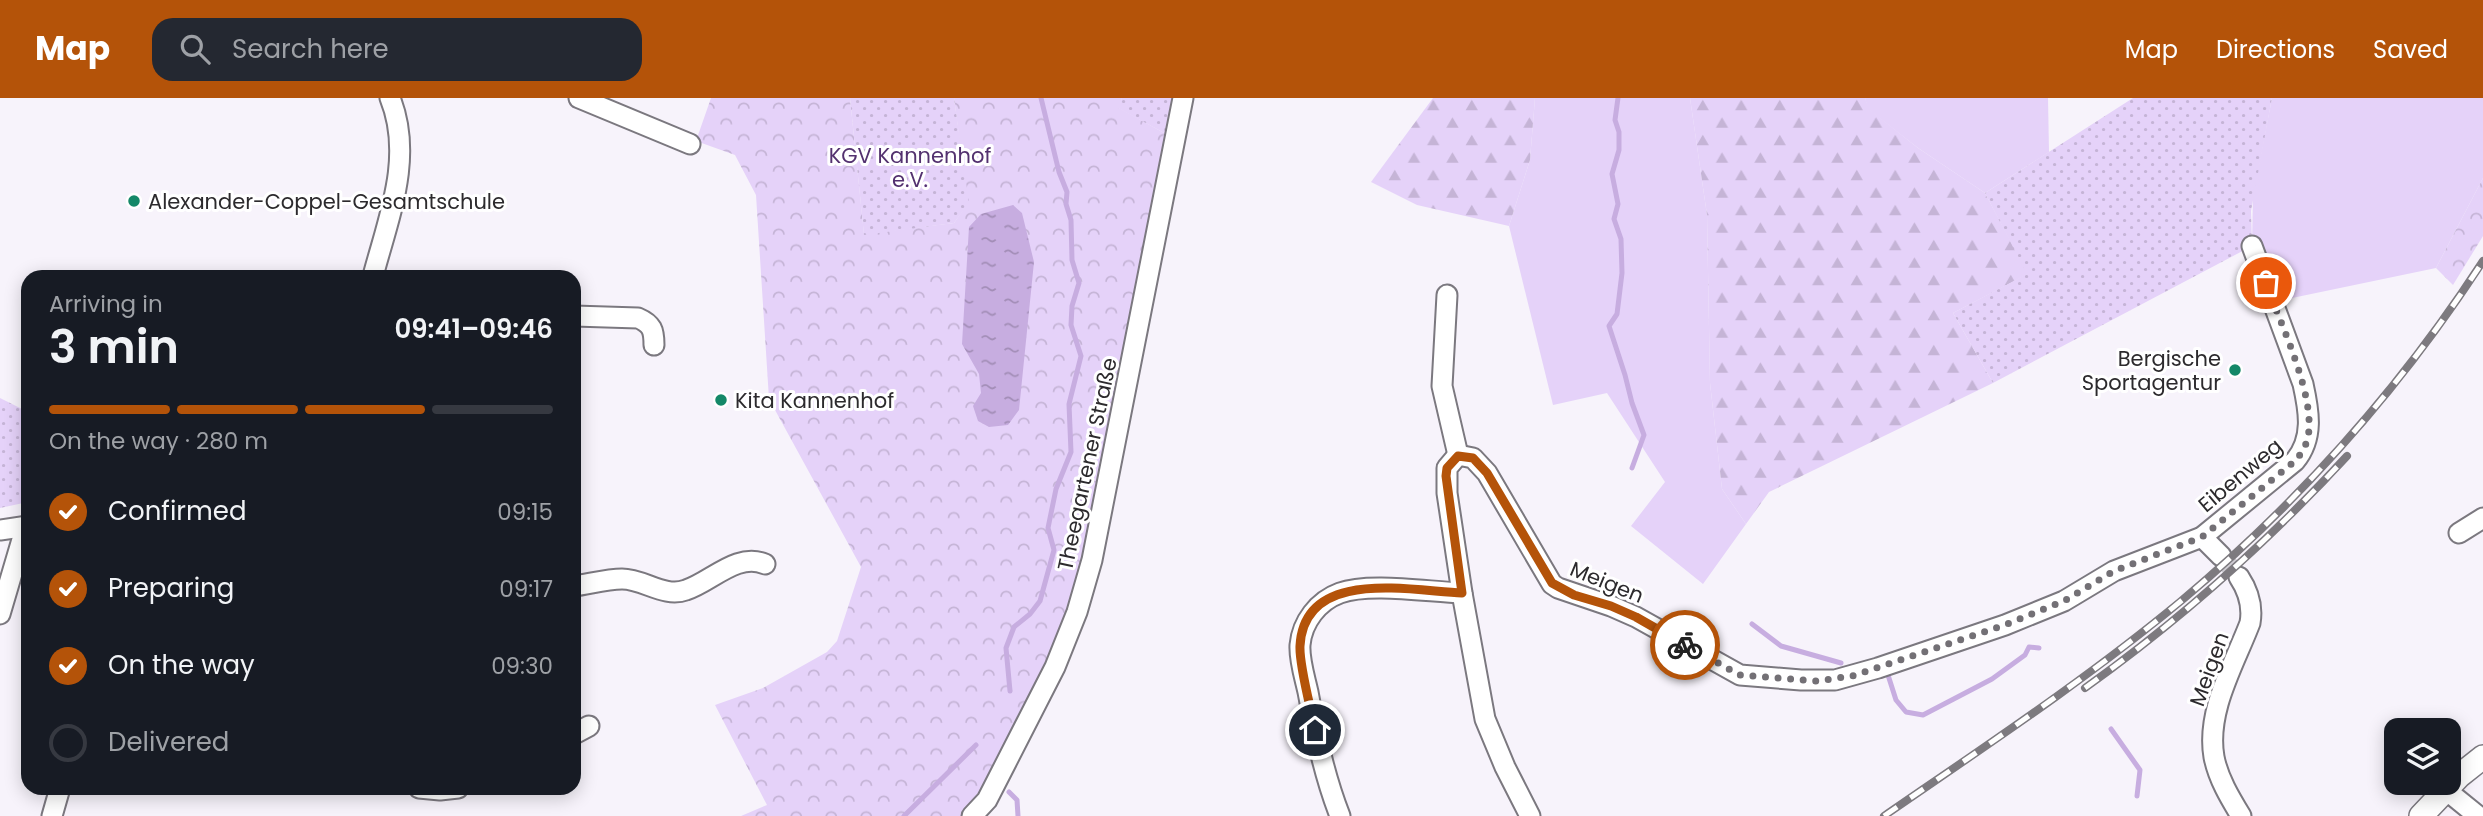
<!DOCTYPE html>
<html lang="en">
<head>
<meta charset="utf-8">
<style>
  :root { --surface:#171b24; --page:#242831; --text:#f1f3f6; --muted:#9ea1a6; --line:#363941; --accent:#b45309 }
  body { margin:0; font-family:Poppins,sans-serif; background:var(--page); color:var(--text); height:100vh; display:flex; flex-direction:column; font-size:26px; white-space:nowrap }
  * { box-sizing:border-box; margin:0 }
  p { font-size:23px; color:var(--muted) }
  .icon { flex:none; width:38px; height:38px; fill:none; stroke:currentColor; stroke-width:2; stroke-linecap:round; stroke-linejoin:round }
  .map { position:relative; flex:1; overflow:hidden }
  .details { position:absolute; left:21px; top:172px; width:560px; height:525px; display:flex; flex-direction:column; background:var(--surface); border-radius:21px; box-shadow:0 4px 18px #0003 }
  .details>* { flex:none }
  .tools { position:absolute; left:2384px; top:620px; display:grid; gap:14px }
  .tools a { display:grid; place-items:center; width:77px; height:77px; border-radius:14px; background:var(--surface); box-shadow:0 4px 18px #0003; font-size:35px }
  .pin { position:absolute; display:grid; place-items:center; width:60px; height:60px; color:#fff; margin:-30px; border:4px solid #fff; border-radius:50%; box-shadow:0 2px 7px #0007 }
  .courier { position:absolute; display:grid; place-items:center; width:70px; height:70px; margin:-35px; border:5px solid #b45309; border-radius:50%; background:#fff; color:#222; box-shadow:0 2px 9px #0007 }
  .overview em { font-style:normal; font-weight:600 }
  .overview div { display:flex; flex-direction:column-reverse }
  .overview { display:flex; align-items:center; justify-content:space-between; height:119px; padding:0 28px }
  h1 { font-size:46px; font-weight:600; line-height:52px }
  .bar { display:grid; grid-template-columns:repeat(4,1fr); gap:10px 7px; align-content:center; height:84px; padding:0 28px }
  .bar i { height:9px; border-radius:5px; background:var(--line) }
  .bar .selected { background:var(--accent) }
  .bar p { grid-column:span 4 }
  ol { padding:0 28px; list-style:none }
  li { display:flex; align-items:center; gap:21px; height:77px }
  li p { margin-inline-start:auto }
  li .icon { padding:7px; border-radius:50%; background:var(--accent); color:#fff; stroke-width:4 }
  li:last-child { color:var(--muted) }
  li i { width:38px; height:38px; border:4px solid var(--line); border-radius:50% }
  header { display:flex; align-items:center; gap:42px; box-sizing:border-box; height:98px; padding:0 35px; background:var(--accent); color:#fff }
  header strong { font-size:33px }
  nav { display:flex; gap:38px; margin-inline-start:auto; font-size:24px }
  .search { width:490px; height:63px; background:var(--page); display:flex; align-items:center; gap:18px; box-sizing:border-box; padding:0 24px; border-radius:21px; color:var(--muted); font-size:26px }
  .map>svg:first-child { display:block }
  .grass { fill:#e5d2f9 }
  .forest { fill:url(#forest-firs) }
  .park { fill:url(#park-crowns) }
  .garden { fill:url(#garden-dots) }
  .water { fill:url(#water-ripples) }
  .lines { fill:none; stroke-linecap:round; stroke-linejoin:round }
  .stream { stroke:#c7ade0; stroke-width:5 }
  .minor-tunnel { stroke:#cecbd2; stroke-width:19; stroke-dasharray:19 10; stroke-linecap:butt }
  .minor-casing { stroke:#7b787f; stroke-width:23 }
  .tertiary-casing { stroke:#7b787f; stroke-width:26 }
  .minor { stroke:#fff; stroke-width:19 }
  .tertiary { stroke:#fff; stroke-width:23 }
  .rail-casing { stroke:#7d7a7f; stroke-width:8 }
  .rail { stroke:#fff; stroke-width:5; stroke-dasharray:16; stroke-linecap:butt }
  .done { stroke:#737075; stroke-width:7; stroke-dasharray:0 12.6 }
  .route { stroke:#b45309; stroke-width:9 }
  .poi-dot { fill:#148868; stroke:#fff; stroke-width:2.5 }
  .labels { text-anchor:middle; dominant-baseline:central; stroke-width:6; stroke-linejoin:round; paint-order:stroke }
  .park-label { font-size:21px; fill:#53316f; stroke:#fff }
  .poi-label { font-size:21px; fill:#2c2a2d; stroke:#fff; text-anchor:start }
  .street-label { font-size:21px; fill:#2c2a2d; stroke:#fff }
</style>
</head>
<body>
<header>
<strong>Map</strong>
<div class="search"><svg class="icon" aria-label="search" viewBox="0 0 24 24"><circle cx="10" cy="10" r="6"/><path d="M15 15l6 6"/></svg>Search here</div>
<nav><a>Map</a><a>Directions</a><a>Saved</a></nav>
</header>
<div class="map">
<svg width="2483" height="718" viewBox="0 0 2483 718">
  <defs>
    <pattern id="forest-firs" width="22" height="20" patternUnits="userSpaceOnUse" patternTransform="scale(1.75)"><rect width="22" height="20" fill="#e5d2f9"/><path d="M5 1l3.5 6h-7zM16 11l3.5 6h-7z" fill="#c5b4d6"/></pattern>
    <pattern id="park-crowns" width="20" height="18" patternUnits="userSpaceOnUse" patternTransform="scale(1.75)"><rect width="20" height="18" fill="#e5d2f9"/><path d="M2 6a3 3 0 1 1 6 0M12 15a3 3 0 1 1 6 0" fill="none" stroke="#c5b4d6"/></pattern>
    <pattern id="garden-dots" width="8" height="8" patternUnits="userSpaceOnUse" patternTransform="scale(1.75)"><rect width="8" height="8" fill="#e5d2f9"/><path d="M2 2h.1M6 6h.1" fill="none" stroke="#c5b4d6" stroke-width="1.8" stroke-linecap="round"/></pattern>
    <pattern id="water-ripples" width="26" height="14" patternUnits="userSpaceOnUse" patternTransform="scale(1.75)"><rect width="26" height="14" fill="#c7ade0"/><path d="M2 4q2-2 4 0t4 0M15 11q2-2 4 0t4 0" fill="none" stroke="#a28db6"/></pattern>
  </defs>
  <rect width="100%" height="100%" fill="#f7f3fb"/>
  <!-- grass -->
  <g class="grass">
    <polygon points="1535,0 1690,0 1707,117 1710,285 1722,391 1746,426 1703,486 1631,428 1665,384 1607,295 1553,307 1509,128 1530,62"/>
    <polygon points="1865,0 2048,0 2049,54 1985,95 1918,50 1868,11"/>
    <polygon points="2272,0 2483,0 2483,80 2436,170 2273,204 2252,148 2253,97"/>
  </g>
  <!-- forest -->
  <g class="forest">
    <polygon points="1433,0 1535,0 1530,62 1509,128 1417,107 1371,84"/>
    <polygon points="1690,0 1865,0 1869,11 1918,50 1985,95 2028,176 1953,215 1993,285 1769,394 1746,426 1722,391 1710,285 1707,117"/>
  </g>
  <!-- park -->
  <g class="park">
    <polygon points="711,0 850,0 864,136 954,125 968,105 954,0 1122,0 1119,10 1166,36 1091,434 1063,528 1028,610 987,689 963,718 741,718 767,707 715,607 763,590 827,554 837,543 861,469 769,301 756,97 735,57 696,43"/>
    <polygon points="2483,80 2483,138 2453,187 2436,170"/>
  </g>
  <!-- garden -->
  <g class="garden">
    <polygon points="850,0 954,0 969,105 954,125 864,137"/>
    <polygon points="1122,0 1176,0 1166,36 1118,10"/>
    <polygon points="2133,0 2272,0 2251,113 2252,148 1993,285 1953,215 2027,176 1985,95"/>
    <polygon points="0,300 28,314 28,404 0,410"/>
  </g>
  <!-- water -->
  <polygon class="water" points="1013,107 1022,115 1034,164 1019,312 1008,327 989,329 978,323 973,308 981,295 979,276 962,246 969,129 981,116"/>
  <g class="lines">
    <!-- stream -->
    <g class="stream">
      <polyline points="1618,0 1615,22 1619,34 1619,52 1612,76 1618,106 1614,121 1621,141 1622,175 1617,216 1609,228 1625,277 1632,305 1644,337 1632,370"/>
      <polyline points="1752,526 1781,548 1841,565"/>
      <polyline points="1888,577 1896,602 1906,614 1923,617 1992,581 2025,557 2029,549 2039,550"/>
      <polyline points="1010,593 1006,550 1014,529 1030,516 1040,503 1054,452 1048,430 1056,391 1071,354 1069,306 1081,258 1071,227 1072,208 1079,185 1072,162 1071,122 1066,106 1067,94 1059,74 1041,0"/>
      <polyline points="2111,631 2140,672 2137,698"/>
      <polyline points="1009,694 1017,702 1018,718"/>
      <polyline points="904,718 976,647"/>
    </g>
    <!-- minor-tunnel -->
    <polyline class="minor-tunnel" points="2221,458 2239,479"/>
    <defs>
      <g id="minor">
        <polyline points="579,0 690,46"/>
        <path d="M373 178C388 121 414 59 390 0"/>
        <polyline points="1447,197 1442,288 1458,357"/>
        <path d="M574 218 638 220C652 226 654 232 654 247"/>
        <polyline points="0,432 28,428"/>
        <polyline points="2459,435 2483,420"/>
        <polyline points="2202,439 2221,458"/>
        <path d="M2239 479C2249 494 2253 508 2250 525 2234 567 2206 613 2214 659 2218 680 2230 700 2241 718"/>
        <path d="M574 488C589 486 607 481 622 481 644 481 664 500 686 492 711 484 737 454 765 466"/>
        <polyline points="0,516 26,428"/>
        <polyline points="574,636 589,628"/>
        <polyline points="419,690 440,692 458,690"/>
        <polyline points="2446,692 2478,718"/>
        <polyline points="52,718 60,690"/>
        <polyline points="972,718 987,702 1055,569 1077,514 1092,462 1183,0"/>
        <path d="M1340 718C1324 677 1316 637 1308 594 1305 580 1299 562 1300 547 1302 524 1318 503 1340 495 1369 484 1429 494 1462 495"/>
        <path d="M1530 718 1505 669 1485 621 1462 495 1447 395V370L1458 357 1473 360 1487 375 1552 486 1558 490 1611 508 1636 519 1740 577 1801 582H1835L1878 570 2005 527 2064 503 2114 473 2202 439 2295 363C2314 340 2309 313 2303 286L2252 148"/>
      </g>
      <polyline id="tertiary" points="2421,718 2459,678 2483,659"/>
    </defs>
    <!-- minor casing -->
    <use href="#minor" class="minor-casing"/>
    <!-- tertiary casing -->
    <use href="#tertiary" class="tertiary-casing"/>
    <!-- minor -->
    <use href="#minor" class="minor"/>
    <!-- tertiary -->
    <use href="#tertiary" class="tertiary"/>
    <defs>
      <g id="rail">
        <path d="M2085 590C2181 521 2267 445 2347 358"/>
        <path d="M1884 718C1984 649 2087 581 2181 503 2298 405 2400 291 2483 163"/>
      </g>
    </defs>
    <!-- rail casing -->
    <use href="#rail" class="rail-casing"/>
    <!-- rail -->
    <use href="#rail" class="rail"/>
  </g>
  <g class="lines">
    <!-- done -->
    <path class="done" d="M1685 547 1740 577 1817 583 1852 578 2005 527 2064 503 2114 473 2202 439 2295 363C2301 356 2306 348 2308 339 2316 298 2280 225 2266 185"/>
    <!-- route -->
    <path class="route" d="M1315 632C1311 610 1299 568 1300 548 1304 469 1411 493 1462 495L1446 378 1447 370 1458 358 1473 360 1487 375 1552 485 1574 497 1611 508 1636 519 1685 547"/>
  </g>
  <!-- markers -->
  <g class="poi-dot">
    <circle cx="134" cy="103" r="7"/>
    <circle cx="2235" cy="272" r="7"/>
    <circle cx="721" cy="302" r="7"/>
  </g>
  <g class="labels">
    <!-- park labels -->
    <g class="park-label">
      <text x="910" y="57">KGV Kannenhof<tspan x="910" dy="24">e.V.</tspan></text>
    </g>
    <!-- poi labels -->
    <g class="poi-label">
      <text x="148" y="103">Alexander-Coppel-Gesamtschule</text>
      <text x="2221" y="260" text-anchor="end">Bergische<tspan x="2221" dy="24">Sportagentur</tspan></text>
      <text x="735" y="302">Kita Kannenhof</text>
    </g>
    <!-- street labels -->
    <g class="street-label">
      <text transform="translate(1087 366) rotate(-78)">Theegartener Straße</text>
      <text transform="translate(2240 377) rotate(-40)">Eibenweg</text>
      <text transform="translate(1607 484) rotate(22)">Meigen</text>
      <text transform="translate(2209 571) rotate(-70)">Meigen</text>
    </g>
  </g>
</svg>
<div class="tools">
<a><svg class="icon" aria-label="layers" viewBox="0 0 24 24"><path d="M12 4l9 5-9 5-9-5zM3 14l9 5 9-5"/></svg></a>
</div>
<div class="pin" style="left:2266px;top:185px;background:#ea580c"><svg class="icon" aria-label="bag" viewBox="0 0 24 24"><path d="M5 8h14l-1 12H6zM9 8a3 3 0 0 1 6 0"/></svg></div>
<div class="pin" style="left:1315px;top:632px;background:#1f2937"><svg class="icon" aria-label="home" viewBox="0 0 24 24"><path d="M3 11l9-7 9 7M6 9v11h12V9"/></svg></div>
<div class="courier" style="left:1685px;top:547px"><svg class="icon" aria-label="bike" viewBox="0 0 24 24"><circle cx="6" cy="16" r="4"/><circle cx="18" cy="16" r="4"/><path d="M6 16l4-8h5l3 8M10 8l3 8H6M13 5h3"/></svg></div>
<section class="details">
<div class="overview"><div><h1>3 min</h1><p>Arriving in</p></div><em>09:41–09:46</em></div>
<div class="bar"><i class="selected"></i><i class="selected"></i><i class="selected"></i><i></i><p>On the way · 280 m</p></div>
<ol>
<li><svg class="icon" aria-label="check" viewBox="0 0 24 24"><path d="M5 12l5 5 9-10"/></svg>Confirmed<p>09:15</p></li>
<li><svg class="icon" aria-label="check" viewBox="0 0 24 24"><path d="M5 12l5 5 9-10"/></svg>Preparing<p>09:17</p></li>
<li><svg class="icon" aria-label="check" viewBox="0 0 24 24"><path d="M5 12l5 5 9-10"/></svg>On the way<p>09:30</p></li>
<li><i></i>Delivered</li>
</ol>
</section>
</div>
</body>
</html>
